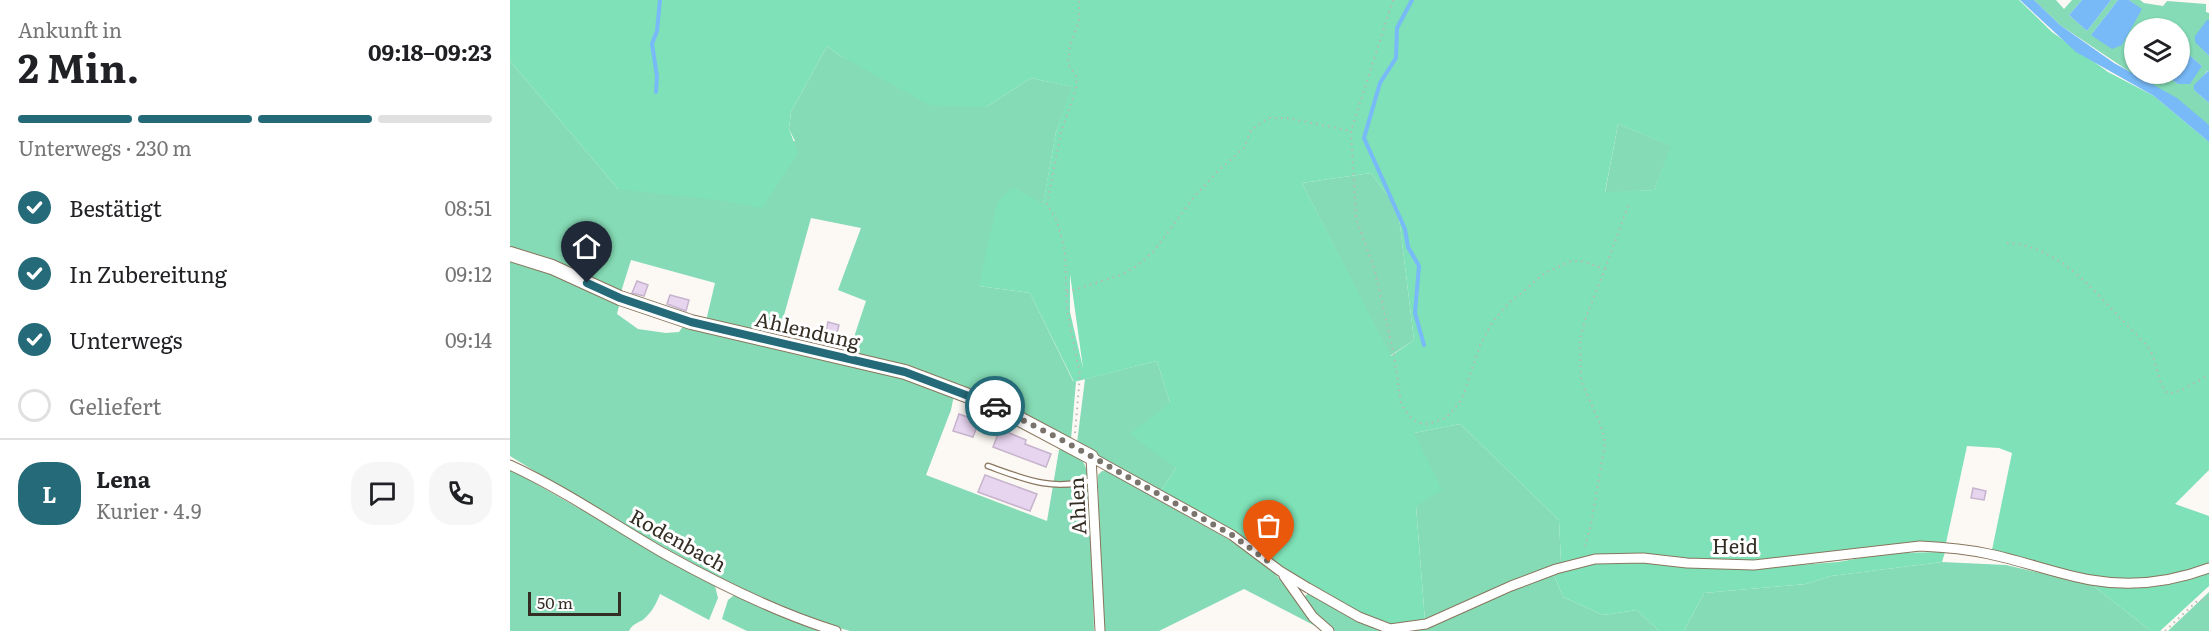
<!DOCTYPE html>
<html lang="de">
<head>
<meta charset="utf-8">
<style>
  :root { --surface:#fff; --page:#f6f6f6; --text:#202124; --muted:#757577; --line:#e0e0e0; --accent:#246a79 }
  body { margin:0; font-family:Literata,serif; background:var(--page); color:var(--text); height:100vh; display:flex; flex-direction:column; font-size:22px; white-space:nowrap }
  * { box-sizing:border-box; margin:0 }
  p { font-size:20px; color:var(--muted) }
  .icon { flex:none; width:33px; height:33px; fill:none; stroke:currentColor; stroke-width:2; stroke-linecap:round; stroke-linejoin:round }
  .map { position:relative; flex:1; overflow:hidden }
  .sheet { display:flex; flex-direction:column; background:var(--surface); width:510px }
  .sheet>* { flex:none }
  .fabs { position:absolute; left:1614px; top:18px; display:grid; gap:12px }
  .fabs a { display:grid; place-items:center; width:66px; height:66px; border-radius:50%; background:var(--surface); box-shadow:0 2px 4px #0004; font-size:30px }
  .scale { position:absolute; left:18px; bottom:15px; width:93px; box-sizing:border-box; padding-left:6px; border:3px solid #342d23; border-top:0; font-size:16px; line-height:21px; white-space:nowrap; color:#342d23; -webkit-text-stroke:4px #fff; paint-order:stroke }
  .pin { position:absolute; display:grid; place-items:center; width:51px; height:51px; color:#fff; margin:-62px -26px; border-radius:50% 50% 50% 0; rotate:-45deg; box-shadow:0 0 6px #0007 }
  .pin .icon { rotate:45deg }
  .courier { position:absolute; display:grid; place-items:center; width:60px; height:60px; margin:-30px; border:4px solid #246a79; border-radius:50%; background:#fff; color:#222; box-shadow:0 2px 8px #0007 }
  .summary em { font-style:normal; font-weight:700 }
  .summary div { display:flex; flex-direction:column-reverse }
  .summary { display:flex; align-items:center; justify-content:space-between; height:102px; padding:0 18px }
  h1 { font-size:39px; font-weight:700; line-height:45px }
  .bar { display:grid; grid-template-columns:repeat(4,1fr); gap:9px 6px; align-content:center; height:72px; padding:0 18px }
  .bar i { height:8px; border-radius:4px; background:var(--line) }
  .bar .current { background:var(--accent) }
  .bar p { grid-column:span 4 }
  .line { display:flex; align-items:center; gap:15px; padding:0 18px; border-top:2px solid var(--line) }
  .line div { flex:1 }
  .round { display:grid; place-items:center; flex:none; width:63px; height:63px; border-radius:24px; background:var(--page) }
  ol { padding:0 18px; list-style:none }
  li { display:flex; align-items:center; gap:18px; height:66px }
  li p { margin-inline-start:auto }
  li .icon { padding:6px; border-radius:50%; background:var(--accent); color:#fff; stroke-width:4 }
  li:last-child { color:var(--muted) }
  li i { width:33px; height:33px; border:3px solid var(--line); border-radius:50% }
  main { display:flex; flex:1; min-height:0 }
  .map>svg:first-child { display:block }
  .green { fill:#85dbb5; fill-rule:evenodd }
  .forest { fill:#7ee1b7; fill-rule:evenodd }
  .water { fill:#78b9f7 }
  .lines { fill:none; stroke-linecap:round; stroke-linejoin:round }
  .stream { stroke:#78b9f7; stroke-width:4 }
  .building { fill:#e7d4ef; stroke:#c6b3cd; stroke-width:1.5 }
  .lane-casing { stroke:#88765e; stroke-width:7 }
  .street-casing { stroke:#88765e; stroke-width:11 }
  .secondary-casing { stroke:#88765e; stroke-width:16 }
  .path { stroke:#bcb7b1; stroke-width:2; stroke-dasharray:1.5 4.5; stroke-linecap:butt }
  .lane { stroke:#fff; stroke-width:4.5 }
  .street { stroke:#fff; stroke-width:9 }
  .secondary { stroke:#fff; stroke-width:14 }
  .done { stroke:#7a746c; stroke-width:6; stroke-dasharray:0 10.8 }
  .route { stroke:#246a79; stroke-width:8 }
  .labels { text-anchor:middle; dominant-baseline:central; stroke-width:6; stroke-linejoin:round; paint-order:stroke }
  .street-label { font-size:20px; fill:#342d23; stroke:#fff }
</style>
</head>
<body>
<main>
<section class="sheet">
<div class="summary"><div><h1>2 Min.</h1><p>Ankunft in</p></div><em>09:18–09:23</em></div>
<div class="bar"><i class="current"></i><i class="current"></i><i class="current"></i><i></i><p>Unterwegs · 230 m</p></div>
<ol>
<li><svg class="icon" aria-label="check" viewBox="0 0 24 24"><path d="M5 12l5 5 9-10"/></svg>Bestätigt<p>08:51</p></li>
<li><svg class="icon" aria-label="check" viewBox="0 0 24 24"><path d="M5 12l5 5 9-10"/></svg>In Zubereitung<p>09:12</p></li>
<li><svg class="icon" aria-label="check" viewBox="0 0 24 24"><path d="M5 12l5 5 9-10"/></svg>Unterwegs<p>09:14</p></li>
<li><i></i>Geliefert</li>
</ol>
<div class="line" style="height:108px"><b class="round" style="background:var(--accent);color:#fff">L</b><div><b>Lena</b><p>Kurier · 4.9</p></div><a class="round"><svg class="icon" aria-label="chat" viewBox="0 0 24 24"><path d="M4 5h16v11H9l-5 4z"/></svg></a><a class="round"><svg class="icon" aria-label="phone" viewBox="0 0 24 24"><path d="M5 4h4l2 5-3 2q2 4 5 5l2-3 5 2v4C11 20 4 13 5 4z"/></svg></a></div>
</section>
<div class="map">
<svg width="1699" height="631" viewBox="0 0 1699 631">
  <rect width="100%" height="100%" fill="#fcf8f3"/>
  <!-- green -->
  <g class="green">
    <path d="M1524 0H1546L1554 9 1562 0H1572L1559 15 1577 31 1601 0H1608L1581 35 1631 9 1619 0H1630L1634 3 1653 6 1657 1 1696 4V12L1699 13V20L1686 42 1699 56V72L1697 71 1684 90 1699 103V125L1550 25ZM1624 28H1670V47L1692 66 1668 84 1654 74H1624Z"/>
    <polygon points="317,46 332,57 476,107 521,78 563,87 546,132 533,205 469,286 520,293 563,381 566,382 561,439 392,366 339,352 356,301 328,290 351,228 301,218 268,337 196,321 205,283 121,260 111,292 48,262 0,247 0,61 108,189 285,141 279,129 281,112"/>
    <polygon points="1108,124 1162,146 1144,190 1095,193"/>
    <polygon points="861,173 888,209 904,340 880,356 792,183"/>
    <path d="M0 259 40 271 110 302 107 314 128 329 156 333 169 332 174 325 391 377 444 395 441 410 416 475 537 521 549 450 553 446C574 456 575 462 580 484L584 631H340L293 618 197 571 96 515 0 456Z"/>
    <polygon points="647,361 660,403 666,468 650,492 567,443 575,379"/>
    <polygon points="950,424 1049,520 1051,563 1003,580 915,621 906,506 904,433"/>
    <path d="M0 469 205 586 208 598 199 620 150 594C146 604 142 612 134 619 128 623 122 624 119 631H0Z"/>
    <polygon points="592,471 597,471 718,539 762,570 811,629 734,589 649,631 593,631 588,486 588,475"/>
    <polygon points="1432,562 1496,565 1582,585 1641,631 1174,631 1194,593 1296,584 1321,576"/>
    <polygon points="1044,575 1053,597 1093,615 1127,610 1149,631 901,631 916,628 1001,591"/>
    <polygon points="1699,592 1699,631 1658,631"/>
    <path d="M799 593 876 631H825C813 623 797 611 795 596Z"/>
    <polygon points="223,596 229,596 312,631 237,631 212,619 218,600"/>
  </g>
  <!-- forest -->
  <g class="forest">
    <path d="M0 0H1509L1542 32 1598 72 1644 96 1699 142V470L1665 504 1699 516V563C1663 576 1624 582 1585 577 1552 572 1515 558 1482 550L1502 453 1489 448 1457 446 1436 543C1375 540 1316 556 1255 559 1230 561 1203 561 1178 559 1135 556 1093 551 1051 563L1049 520 950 424 904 433 932 490 906 506 915 621 880 626 851 613 807 590 772 568 724 532 650 492 666 468 620 434 660 403 647 361 564 382 520 293 469 286 487 203 500 189 505 188 533 204 546 132 562 87 521 78 476 107 420 105 332 57 317 46 281 112 279 129 288 153 252 208 216 201 108 189 0 61ZM1108 124 1161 146 1144 190 1095 192ZM861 173 888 209 904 340 881 356 792 183ZM560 274 573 368 560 312Z"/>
    <polygon points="1435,552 1432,562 1321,576 1296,584 1194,593 1174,631 1149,631 1127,610 1093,615 1053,597 1044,575 1067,566 1085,564 1132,563 1234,569 1328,562 1379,553"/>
    <path d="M1699 573V586L1650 631H1641L1582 585C1623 588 1661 588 1699 573Z"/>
  </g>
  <!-- water -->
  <g class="water">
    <polygon points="1510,0 1524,0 1550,25 1604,63 1667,98 1699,125 1699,142 1644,96 1566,52"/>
    <polygon points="1572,0 1601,0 1577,31 1559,15"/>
    <polygon points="1608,0 1619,0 1632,9 1612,45 1602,49 1581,35"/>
    <polygon points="1697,20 1699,20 1699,56 1685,42 1685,36"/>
    <polygon points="1670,47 1692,66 1680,84 1668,84 1654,74 1670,74"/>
    <polygon points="1698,71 1699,72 1699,103 1684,90 1684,85"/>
  </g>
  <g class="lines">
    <!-- stream -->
    <g class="stream">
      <polyline points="902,0 887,28 886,58 870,83 854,138 895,229 898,247 909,266 905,313 914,345"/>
      <polyline points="146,92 147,76 142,44 147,31 150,0"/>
    </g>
  </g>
  <!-- building -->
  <g class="building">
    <polygon points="127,281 138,285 134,296 122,293"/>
    <polygon points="160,295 179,300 176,311 157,304"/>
    <polygon points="318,322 329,325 324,344 313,342"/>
    <polygon points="449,414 469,421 463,437 443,431"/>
    <polygon points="490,429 516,440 515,444 541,454 536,467 483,447"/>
    <polygon points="475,475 527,494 520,511 468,492"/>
    <polygon points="1463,488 1476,491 1474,500 1461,498"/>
  </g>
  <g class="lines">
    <defs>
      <path id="lane" d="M478 466C517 480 541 491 583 480"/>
      <g id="street">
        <path d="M581 457 722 535 770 571 798 588 849 617 880 629 916 624 1001 586 1046 569 1085 559 1133 558 1177 563 1244 565 1410 546C1433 547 1456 549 1479 554 1513 561 1547 574 1581 580 1621 587 1662 582 1699 568"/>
        <polyline points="581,457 590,631"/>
        <path d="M0 465C54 490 103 524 155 554 209 584 267 613 326 631"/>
        <polyline points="774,576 803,617 819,631"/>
      </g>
      <polyline id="secondary" points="0,254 42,267 110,298 181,322 395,372 485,406 581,457"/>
    </defs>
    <!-- lane casing -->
    <use href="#lane" class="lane-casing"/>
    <!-- street casing -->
    <use href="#street" class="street-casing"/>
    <!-- secondary casing -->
    <use href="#secondary" class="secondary-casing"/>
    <!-- path -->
    <g class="path">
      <polyline points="883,0 841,131 846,218 865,271 884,355 891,403 897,413 902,419 910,423 918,424 936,418 952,399 970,345 983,321 1000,302 1035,273 1061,261 1071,261 1095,269 1076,317 1070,339 1071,381 1091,426 1095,443 1081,524 1074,550"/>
      <path d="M1497 243C1546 245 1581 287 1612 320 1621 329 1630 338 1638 347 1648 361 1646 380 1657 393 1669 395 1687 380 1699 375"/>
      <polyline points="1095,269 1119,203"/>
      <polyline points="557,292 611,275 627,266 643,252 684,197 707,172 734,148 741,130 758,118 777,118 841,131"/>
      <polyline points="565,433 570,375 557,310 555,251 547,221 537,204 551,132 566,89 567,77 558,64 560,45 569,22 569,0"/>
      <polyline points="1655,631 1686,602 1699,598"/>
    </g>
    <!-- lane -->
    <use href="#lane" class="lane"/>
    <!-- street -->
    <use href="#street" class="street"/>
    <!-- secondary -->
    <use href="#secondary" class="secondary"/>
  </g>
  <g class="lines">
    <!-- done -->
    <polyline class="done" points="485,406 550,439 722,535 759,562"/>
    <!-- route -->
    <polyline class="route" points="77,283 110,298 181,322 395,372 485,406"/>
  </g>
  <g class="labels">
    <!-- street labels -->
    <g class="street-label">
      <text transform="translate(298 329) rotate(13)">Ahlendung</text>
      <text transform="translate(566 506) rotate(-93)">Ahlen</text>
      <text transform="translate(169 539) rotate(29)">Rodenbach</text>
      <text x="1225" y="545">Heid</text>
    </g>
  </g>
</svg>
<div class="fabs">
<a><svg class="icon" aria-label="layers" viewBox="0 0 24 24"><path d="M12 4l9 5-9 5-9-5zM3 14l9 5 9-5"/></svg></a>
</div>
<div class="scale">50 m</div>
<div class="pin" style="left:759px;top:562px;background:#ea580c"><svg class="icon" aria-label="bag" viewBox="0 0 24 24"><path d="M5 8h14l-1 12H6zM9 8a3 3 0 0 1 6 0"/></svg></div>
<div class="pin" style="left:77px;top:283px;background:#1f2937"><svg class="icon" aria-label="home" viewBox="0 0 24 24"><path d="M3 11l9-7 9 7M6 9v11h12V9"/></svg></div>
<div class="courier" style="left:485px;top:406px"><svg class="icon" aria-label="car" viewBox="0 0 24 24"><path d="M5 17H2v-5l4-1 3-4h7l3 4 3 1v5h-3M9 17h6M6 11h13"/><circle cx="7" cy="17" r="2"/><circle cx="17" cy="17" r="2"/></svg></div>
</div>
</main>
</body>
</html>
